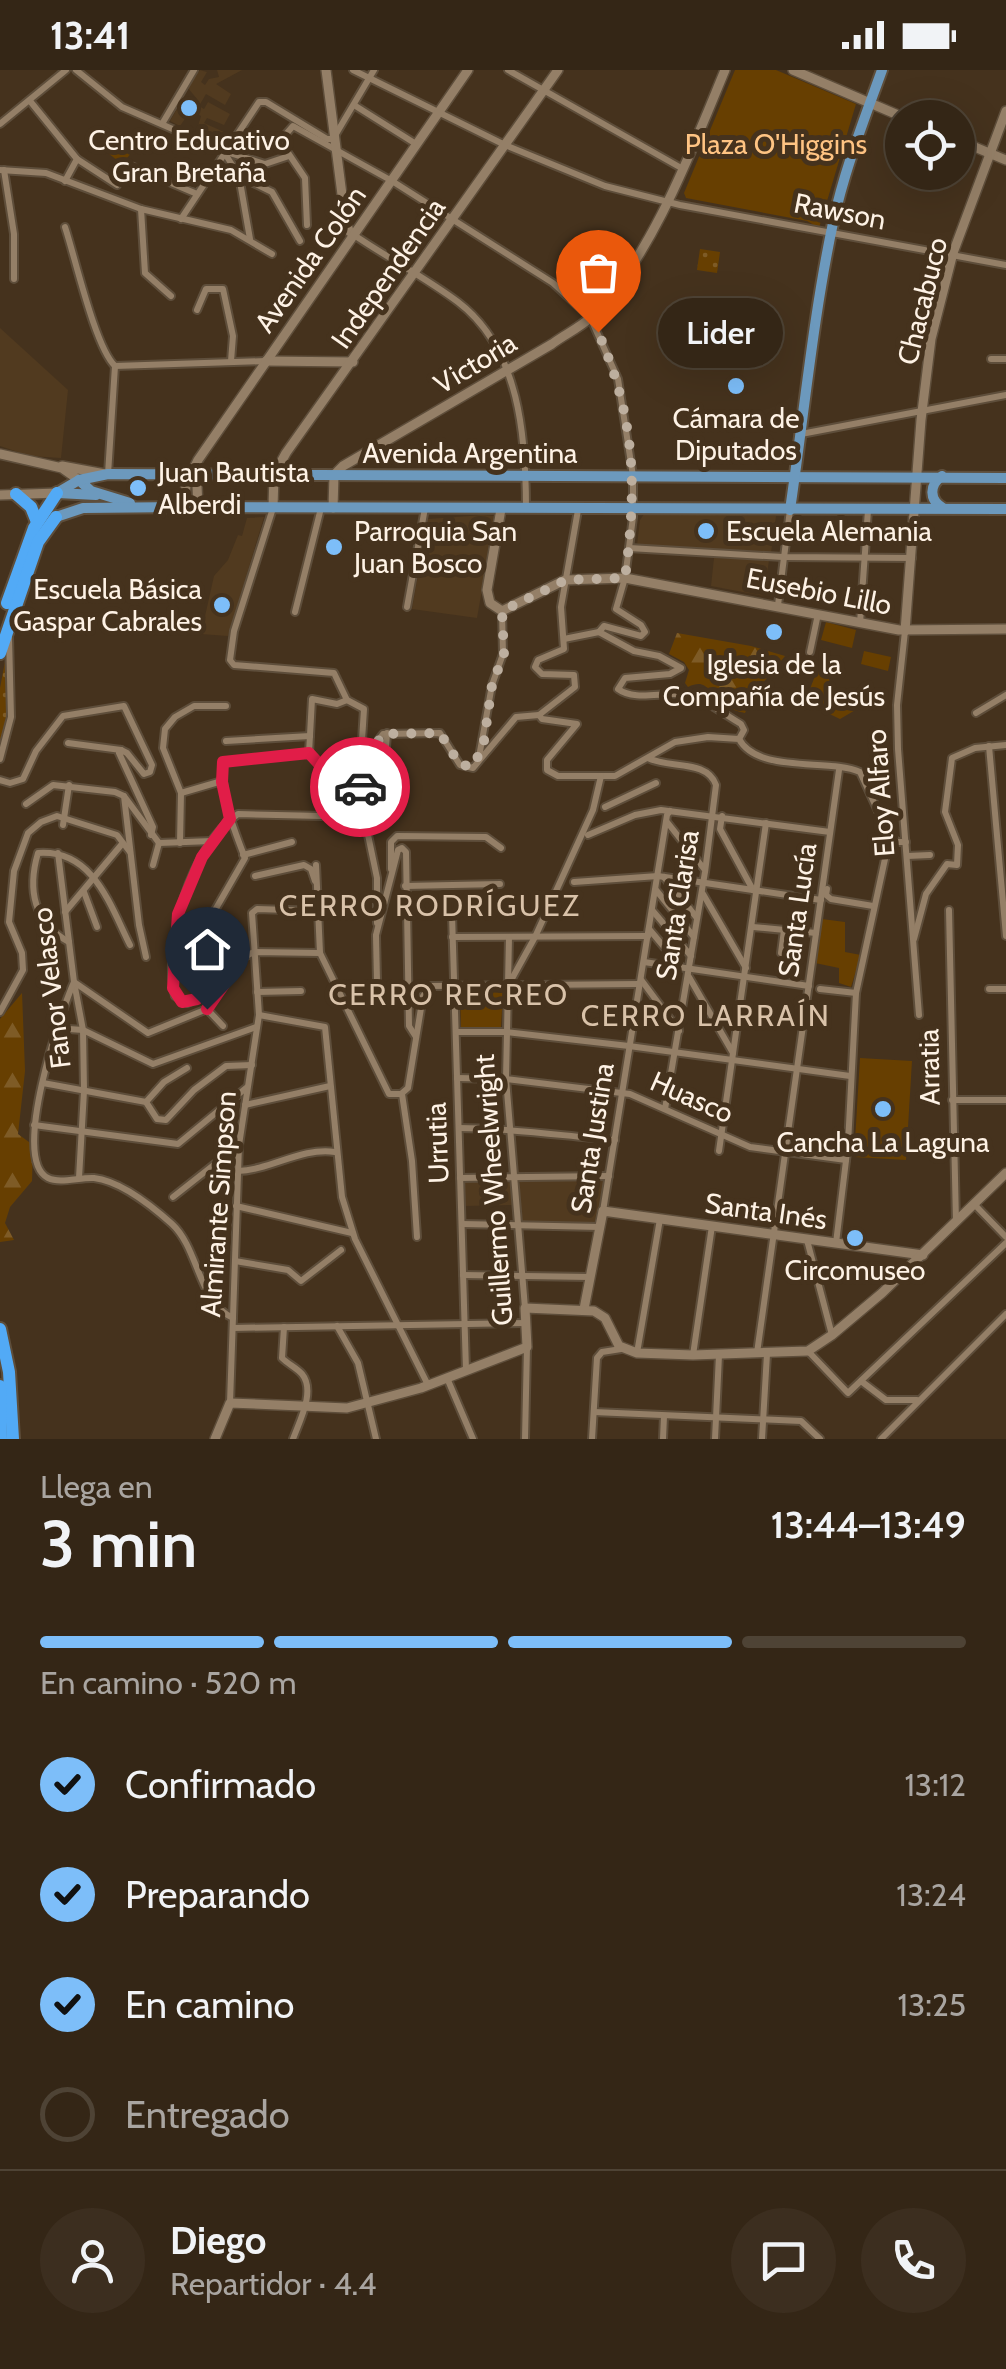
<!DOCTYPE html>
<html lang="es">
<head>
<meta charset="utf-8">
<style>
  :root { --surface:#342616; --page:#3c2e1f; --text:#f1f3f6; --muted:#a9a5a1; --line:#4e4335; --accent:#7dbef9 }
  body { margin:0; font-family:Cabin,sans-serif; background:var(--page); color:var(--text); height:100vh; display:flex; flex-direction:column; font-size:38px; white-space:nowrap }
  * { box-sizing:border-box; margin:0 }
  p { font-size:32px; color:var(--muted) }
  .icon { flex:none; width:55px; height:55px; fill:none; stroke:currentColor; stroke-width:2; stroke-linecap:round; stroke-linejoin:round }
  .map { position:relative; height:1369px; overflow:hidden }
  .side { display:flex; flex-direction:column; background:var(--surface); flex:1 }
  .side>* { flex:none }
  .tools { position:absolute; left:885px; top:30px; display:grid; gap:20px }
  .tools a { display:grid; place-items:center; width:90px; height:90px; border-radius:50%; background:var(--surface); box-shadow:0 10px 40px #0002,0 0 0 2px var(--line); font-size:50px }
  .pin { position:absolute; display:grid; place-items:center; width:85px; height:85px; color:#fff; margin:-102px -42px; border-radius:50% 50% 50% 0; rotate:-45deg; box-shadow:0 0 10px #0007 }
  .pin .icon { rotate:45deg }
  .courier { position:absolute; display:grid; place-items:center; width:100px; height:100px; margin:-50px; border:8px solid #e11d48; border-radius:50%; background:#fff; color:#222; box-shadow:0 2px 12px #0007 }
  .bubble { position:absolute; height:70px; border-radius:35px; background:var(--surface); box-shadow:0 10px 40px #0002,0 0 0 2px var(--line); font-size:32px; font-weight:600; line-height:70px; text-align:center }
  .headline em { font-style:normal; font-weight:600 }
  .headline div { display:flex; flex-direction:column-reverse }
  .headline { display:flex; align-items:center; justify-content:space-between; height:170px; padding:0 40px }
  h1 { font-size:65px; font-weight:600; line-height:75px }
  .bar { display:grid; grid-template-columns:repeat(4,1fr); gap:15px 10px; align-content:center; height:120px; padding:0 40px }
  .bar i { height:12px; border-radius:8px; background:var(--line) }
  .bar .selected { background:var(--accent) }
  .bar p { grid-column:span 4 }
  .line { display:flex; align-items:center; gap:25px; padding:0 40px; border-top:2px solid var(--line) }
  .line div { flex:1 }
  .round { display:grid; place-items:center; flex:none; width:105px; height:105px; border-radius:52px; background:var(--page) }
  ol { padding:0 40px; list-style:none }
  li { display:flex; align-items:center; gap:30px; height:110px }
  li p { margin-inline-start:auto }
  li .icon { padding:10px; border-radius:50%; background:var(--accent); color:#111; stroke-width:4 }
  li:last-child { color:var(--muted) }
  li i { width:55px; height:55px; border:5px solid var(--line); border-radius:50% }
  .status { display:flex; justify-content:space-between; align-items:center; height:70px; padding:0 50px; background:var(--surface); direction:ltr }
  .status svg { height:28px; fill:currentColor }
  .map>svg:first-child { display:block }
  .built { fill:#513a1f }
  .grass { fill:url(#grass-dots) }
  .forest { fill:url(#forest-firs) }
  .park { fill:#673f01 }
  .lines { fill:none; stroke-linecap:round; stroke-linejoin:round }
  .street-casing { stroke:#5e4e3b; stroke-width:10 }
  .secondary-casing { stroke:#5e4e3b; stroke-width:12 }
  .primary-casing { stroke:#5e4e3b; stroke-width:14 }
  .highway-casing { stroke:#5e4e3b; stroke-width:16 }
  .street { stroke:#947f67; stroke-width:6 }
  .secondary { stroke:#947f67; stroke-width:9 }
  .primary { stroke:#6c99bd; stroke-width:10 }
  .highway { stroke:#52aaf6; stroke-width:12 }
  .done { stroke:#bdaf9f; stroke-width:10; stroke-dasharray:0 18 }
  .route { stroke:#e11d48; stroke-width:12 }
  .poi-dot { fill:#7dbef9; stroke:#45321d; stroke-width:4 }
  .labels { text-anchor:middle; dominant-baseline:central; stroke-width:10; stroke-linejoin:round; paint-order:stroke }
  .poi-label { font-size:28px; fill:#fef2e5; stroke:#45321d }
  .park-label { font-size:28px; fill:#ffc483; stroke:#45321d }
  .street-label { font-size:28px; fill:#fef2e5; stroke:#45321d }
  .neighbourhood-label { font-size:30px; letter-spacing:2.5px; fill:#d9c2a9; stroke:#45321d }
</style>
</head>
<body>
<div class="status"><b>13:41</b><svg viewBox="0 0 49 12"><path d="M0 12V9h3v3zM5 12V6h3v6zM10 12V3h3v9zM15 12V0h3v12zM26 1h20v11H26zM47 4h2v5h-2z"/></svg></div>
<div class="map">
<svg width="1006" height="1369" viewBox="0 0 1006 1369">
  <defs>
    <pattern id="grass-dots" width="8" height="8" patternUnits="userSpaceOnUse" patternTransform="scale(2.5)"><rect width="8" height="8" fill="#673f01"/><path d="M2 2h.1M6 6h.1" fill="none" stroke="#7e5b26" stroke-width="1.8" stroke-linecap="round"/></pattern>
    <pattern id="forest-firs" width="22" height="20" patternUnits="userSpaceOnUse" patternTransform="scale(2.5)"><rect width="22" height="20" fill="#673f01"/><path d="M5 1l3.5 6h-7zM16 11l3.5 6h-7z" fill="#7e5b26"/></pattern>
  </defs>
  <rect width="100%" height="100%" fill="#45321d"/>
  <!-- built -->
  <g class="built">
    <polygon points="200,0 207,2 201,12 205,15 209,9 219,7 217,0 242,0 216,14 231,24 225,35 206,24 199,36 204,39 208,32 230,44 224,55 207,48 204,53 224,62 219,73 196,63 201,46 191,40 180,56 170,51 183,29 193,36 197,29 188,18"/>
    <polygon points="0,258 68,320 61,388 30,386 0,376"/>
    <polygon points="644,444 776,446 771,483 637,475 640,450"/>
    <polygon points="483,445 495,446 477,548 412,539 428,449"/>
    <polygon points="264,447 228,566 201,564 214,506 228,490 238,465 242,466 247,448"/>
    <polygon points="714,488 769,490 764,526 711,516"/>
    <polygon points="605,1108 597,1150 592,1154 519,1154 520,1109"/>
    <polygon points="506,1111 511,1114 512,1135 465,1136 465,1112"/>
  </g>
  <!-- grass -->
  <g class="grass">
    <polygon points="700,179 720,182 717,203 697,200"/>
    <polygon points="7,581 7,643 0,678 0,618"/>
  </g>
  <!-- forest -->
  <g class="forest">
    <path d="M677 563 751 576 785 586 753 625 745 643C737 641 728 639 722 633 708 622 707 608 688 617L685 613 689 600 684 592 669 584Z"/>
    <polygon points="817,601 828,605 832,622 860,626 869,632 840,649 811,635 808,624"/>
    <polygon points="22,923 25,1001 18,1064 33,1075 32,1111 10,1137 5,1153 14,1170 0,1172 0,949"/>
  </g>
  <!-- park -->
  <g class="park">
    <polygon points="735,0 776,0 856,34 819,158 807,151 686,128 684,123"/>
    <polygon points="110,62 133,81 122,94 99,76"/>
    <polygon points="826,552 856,560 852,578 821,570"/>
    <polygon points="864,581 891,587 888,601 861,594"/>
    <polygon points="822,849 845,852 845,882 861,885 851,917 839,913 839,898 815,893"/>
    <polygon points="460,921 503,923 501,957 461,957"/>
    <polygon points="860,988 912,991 906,1090 854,1087"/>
  </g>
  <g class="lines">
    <defs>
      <g id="street">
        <polyline points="76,0 122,37 223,81 265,94 289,86"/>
        <polyline points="353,0 505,75 605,116 680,135 1006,195"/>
        <polyline points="508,0 683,99"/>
        <polyline points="30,31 77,89 65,111"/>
        <polyline points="354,35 416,74"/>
        <polyline points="0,54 66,0"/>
        <polyline points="162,54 194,0"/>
        <polyline points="224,82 239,106 250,169"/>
        <polyline points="77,89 117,115"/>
        <polyline points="129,95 197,124"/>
        <polyline points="0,100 46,103 141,139 231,160 272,184"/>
        <polyline points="4,100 14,164 14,209"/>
        <polyline points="239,106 272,122 300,171"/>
        <polyline points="141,139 145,203 171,226"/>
        <polyline points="181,149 259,32 266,32 327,69 333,69 374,0"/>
        <path d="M307 155 305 108 280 71 293 56 392 111 553 213 590 247 618 309 633 406V447L625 508 616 539 641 555 645 562 641 566 604 556 599 562 634 581 659 586 681 598 670 604 625 608 618 619C637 633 668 619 691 626 708 631 725 645 741 654L744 660 739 669"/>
        <path d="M65 157C75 187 95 277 115 296"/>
        <path d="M354 165C388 188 426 208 458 232 520 279 526 368 526 439"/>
        <polyline points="197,240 206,219 223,219 233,266 231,291"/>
        <polyline points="991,289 1006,289"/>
        <polyline points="115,296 266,291"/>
        <polyline points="801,364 1006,325"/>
        <polyline points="108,404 115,296"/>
        <polyline points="273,438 234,561 230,590 234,595 334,603 347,630 364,639 359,717"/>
        <path d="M578 440 561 537 564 579 538 590 535 597 542 604 574 605 575 617 539 645 542 649 577 654 547 690V700L558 706H615L675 672 708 667 739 669C758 704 829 688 860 702L888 763 897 772H906"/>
        <polyline points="629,478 783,487 912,488"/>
        <polyline points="778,535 790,440"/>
        <polyline points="407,537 425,438"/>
        <polyline points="295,542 321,438"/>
        <polyline points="860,553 868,440"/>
        <polyline points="905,561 897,635 898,679 919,945"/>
        <polyline points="564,569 599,562"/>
        <polyline points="810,582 818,544"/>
        <polyline points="347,630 337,634 312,629 309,683 332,708 365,718 369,714 379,669 383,664 440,663 460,695 473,698 516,647 539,645"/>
        <polyline points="976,643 1006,625"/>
        <polyline points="226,671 310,666"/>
        <polyline points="68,673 121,680"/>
        <polyline points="989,676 1006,866"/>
        <polyline points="479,687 492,615 503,584 502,541"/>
        <path d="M648 688C669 699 707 689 716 715L705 802 665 1039"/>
        <polyline points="0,689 11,647 9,567"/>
        <polyline points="0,710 10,713 23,709 36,681 63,646 124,636 152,695 150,702 144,704 127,683 121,680 119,683 153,757 151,765"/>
        <polyline points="181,723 222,711"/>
        <polyline points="124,726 139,855 146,887"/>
        <polyline points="26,734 53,715 115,722 124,726 159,773 212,771"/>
        <polyline points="605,737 656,713"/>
        <polyline points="722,746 720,759 753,820"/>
        <polyline points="667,752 705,800"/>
        <polyline points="63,755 69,715"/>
        <polyline points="588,765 635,745 661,740 830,762"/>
        <polyline points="180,773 181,723 163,678 165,659 175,647 194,636 226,636"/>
        <polyline points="58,783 74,912 83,960 84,1021 79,1108"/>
        <polyline points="243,785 292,772"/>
        <polyline points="907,786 930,785"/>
        <polyline points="153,795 159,773"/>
        <polyline points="316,795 320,883 389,1024 401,1024 408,1018 423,926 431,916 640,914"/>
        <polyline points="391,799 391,772 397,766 486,767 501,778"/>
        <polyline points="255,806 304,795 311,799 315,811"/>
        <polyline points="664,807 697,848"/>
        <polyline points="574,812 658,806 821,830"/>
        <polyline points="405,816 500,814"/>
        <polyline points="827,819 826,825 831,829 873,836"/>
        <polyline points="656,820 694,867"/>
        <polyline points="84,822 97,857"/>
        <polyline points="703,824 746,898"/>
        <polyline points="652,840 691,886"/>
        <polyline points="949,840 956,1152"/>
        <polyline points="65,842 122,774"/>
        <polyline points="452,844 466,1300"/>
        <polyline points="377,853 377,808 367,760 385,692 387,663"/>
        <path d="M207 854 245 788C233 757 220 725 223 692L309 683"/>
        <polyline points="753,857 816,863"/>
        <polyline points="649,859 681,897"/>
        <polyline points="376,865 398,780 402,778 406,782 409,956 416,967"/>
        <polyline points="376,866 377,911"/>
        <polyline points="452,867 648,866"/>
        <polyline points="509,867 506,1009 525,1238"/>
        <polyline points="914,869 926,824 947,794 957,795 958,775 945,742 952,688 975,678 1006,675"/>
        <path d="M69 872C34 853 27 820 38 783 93 779 110 835 130 875"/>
        <polyline points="781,883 784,860"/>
        <path d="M241 889C212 900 212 924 187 933L175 926C162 873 191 776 238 744L322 746"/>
        <polyline points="644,892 809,916"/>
        <polyline points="689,907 733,983"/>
        <polyline points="642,911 679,961"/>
        <polyline points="509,914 535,867 593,740 601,706"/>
        <polyline points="820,919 856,923"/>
        <polyline points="989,919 1006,919"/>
        <polyline points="257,922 301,921"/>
        <polyline points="207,939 223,956"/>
        <polyline points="0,942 23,900 22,883 9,852 14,801 28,763 41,752 57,746 117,765 130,782"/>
        <polyline points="259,945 325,957 342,1127 355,1169 428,1315"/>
        <polyline points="55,958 83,960 153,994 256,957"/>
        <polyline points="456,962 505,962 629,976 850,1006"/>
        <polyline points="457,1008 506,1009 630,1024 750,1077 846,1090"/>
        <polyline points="43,1013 146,1032"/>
        <polyline points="402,1024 412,1091 417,1167"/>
        <polyline points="952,1030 1006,1030"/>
        <polyline points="146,1032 157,1049 166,1050 194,1020 226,996 252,995"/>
        <polyline points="146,1032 164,1012 187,998"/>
        <polyline points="245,1035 330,1016"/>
        <polyline points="34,1055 178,1074 246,1018"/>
        <path d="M459 1058C511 1058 563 1066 615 1070"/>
        <polyline points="719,1081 766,753"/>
        <path d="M238 1101C271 1100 301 1077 335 1082"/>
        <polyline points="460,1108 609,1106"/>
        <polyline points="173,1127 239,1075"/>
        <polyline points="974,1134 1006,1167"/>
        <polyline points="236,1136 352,1163"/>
        <polyline points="603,1141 667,745 670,741"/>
        <polyline points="462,1154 600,1157"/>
        <polyline points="807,1170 832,1265"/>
        <polyline points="836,1173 848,1074 856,923 888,775"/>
        <polyline points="235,1191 288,1200 301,1211 341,1180"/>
        <polyline points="463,1205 590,1207"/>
        <path d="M233 1248C198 1232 199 1179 172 1154 153 1137 120 1111 94 1108 80 1107 60 1114 48 1108 10 1090 61 941 74 912L148 963 207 939 242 888 254 882 320 883"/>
        <polyline points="337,1256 358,1293 376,1369"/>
        <path d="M284 1257 282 1288C288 1294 297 1298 302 1304 316 1321 299 1352 293 1369"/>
        <polyline points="233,1258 526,1253"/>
        <polyline points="808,1281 848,1323 1006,1173"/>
        <polyline points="637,1283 660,1149"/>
        <polyline points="757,1283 839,700"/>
        <polyline points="693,1285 712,1156"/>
        <polyline points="447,1308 473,1369"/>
        <polyline points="861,1311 886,1330 917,1330"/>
        <polyline points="230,1333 239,1075 259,945 252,843 257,839 320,841"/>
        <polyline points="594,1342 801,1351 820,1369"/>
        <polyline points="525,1369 527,1277"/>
        <polyline points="592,1369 597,1288 602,1282 621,1279"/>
        <polyline points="663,1369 664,1346"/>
        <polyline points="715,1369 719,1285"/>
        <polyline points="762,1369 767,1284"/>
        <polyline points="881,1369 1006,1244"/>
      </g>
      <g id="secondary">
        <polyline points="326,0 345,148 349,161 354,165"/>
        <polyline points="793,0 905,48"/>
        <polyline points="958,70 1006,90"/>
        <polyline points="266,291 353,292"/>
        <polyline points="0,384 62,398 79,410"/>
        <polyline points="62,396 105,404"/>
        <polyline points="192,405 197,416 198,437"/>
        <polyline points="0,425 57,423"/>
        <polyline points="184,437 186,415 198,390 468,0"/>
        <polyline points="273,437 274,405 286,383 558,0"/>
        <path d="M333 438 334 405 343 396 552 274C564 265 579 258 590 248 650 191 693 77 725 0"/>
        <polyline points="501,439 487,520 490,533 502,541 565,510 625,508 899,560 1006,559"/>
        <polyline points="905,561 921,350 931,269 953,183 1006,41"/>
        <polyline points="584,1239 603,1141 923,1185"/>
        <polyline points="215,1369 230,1333 347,1338 421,1318 527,1277 525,1238 594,1241 605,1248 619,1276 637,1283 693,1285 808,1281 832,1265 882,1223 1006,1103"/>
      </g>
      <g id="primary">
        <path d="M942 406C929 415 929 430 943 438"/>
        <polyline points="79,410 91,421 130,433"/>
        <polyline points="57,423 79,410 108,404 1006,408"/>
        <polyline points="58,423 96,425"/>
        <path d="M790 440C804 345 813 247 833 153 844 101 864 50 882 0"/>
        <polyline points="56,447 83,438 184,437 1006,439"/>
      </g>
      <g id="highway">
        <polyline points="16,424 31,437 37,452"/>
        <polyline points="7,533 34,458 57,423"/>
        <polyline points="0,583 38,472 56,447"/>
        <polyline points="0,1259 9,1302 13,1369"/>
        <polyline points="0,1316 1,1369"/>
      </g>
    </defs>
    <!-- street casing -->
    <use href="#street" class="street-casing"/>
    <!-- secondary casing -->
    <use href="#secondary" class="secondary-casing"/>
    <!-- primary casing -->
    <use href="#primary" class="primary-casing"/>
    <!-- highway casing -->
    <use href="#highway" class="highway-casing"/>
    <!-- street -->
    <use href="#street" class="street"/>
    <!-- secondary -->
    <use href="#secondary" class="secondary"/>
    <!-- primary -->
    <use href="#primary" class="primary"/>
    <!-- highway -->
    <use href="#highway" class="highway"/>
  </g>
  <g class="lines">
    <!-- done -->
    <path class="done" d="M360 717 369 714 379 669 384 664 440 663 460 695 474 696 484 671 492 615 504 584 502 541 566 510 625 508C637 416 636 349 598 262"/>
    <!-- route -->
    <polyline class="route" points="207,939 242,888 222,898 197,929 182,932 173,918 178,844 202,787 230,749 222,712 223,692 309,683 332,708 360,717"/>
  </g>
  <!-- markers -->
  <g class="poi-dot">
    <circle cx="189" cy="38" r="10"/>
    <circle cx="736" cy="316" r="10"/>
    <circle cx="138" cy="418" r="10"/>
    <circle cx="706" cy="461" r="10"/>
    <circle cx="334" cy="477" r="10"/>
    <circle cx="222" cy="535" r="10"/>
    <circle cx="774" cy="562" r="10"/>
    <circle cx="883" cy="1039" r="10"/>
    <circle cx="855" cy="1168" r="10"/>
  </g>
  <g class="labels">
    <!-- poi labels -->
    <g class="poi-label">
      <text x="189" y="70">Centro Educativo<tspan x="189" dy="32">Gran Bretaña</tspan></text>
      <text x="736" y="348">Cámara de<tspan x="736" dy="32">Diputados</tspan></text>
      <text x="158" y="402" text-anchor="start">Juan Bautista<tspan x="158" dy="32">Alberdi</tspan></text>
      <text x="354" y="461" text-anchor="start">Parroquia San<tspan x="354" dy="32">Juan Bosco</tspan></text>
      <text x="726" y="461" text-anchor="start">Escuela Alemania</text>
      <text x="202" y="519" text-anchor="end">Escuela Básica<tspan x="202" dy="32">Gaspar Cabrales</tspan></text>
      <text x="774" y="594">Iglesia de la<tspan x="774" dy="32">Compañía de Jesús</tspan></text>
      <text x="883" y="1072">Cancha La Laguna</text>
      <text x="855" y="1200">Circomuseo</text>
    </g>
    <!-- park labels -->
    <g class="park-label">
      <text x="776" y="74">Plaza O'Higgins</text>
    </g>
    <!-- street labels -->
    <g class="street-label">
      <text transform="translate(840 141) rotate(11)">Rawson</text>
      <text transform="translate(310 189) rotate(-55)">Avenida Colón</text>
      <text transform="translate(388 203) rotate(-55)">Independencia</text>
      <text transform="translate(922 231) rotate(-76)">Chacabuco</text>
      <text transform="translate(475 293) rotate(-31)">Victoria</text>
      <text x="470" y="383">Avenida Argentina</text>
      <text transform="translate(819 521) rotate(11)">Eusebio Lillo</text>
      <text transform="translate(880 723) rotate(-94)">Eloy Alfaro</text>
      <text transform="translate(677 835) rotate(-81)">Santa Clarisa</text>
      <text transform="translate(797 840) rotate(-82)">Santa Lucía</text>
      <text transform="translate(51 918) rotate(-97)">Fanor Velasco</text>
      <text transform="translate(929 997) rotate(-91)">Arratia</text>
      <text transform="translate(692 1027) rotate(24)">Huasco</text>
      <text transform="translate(592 1068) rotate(-81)">Santa Justina</text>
      <text transform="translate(437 1073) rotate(-92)">Urrutia</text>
      <text transform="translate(493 1120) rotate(-94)">Guillermo Wheelwright</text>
      <text transform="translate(218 1134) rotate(-86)">Almirante Simpson</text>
      <text transform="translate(766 1141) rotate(8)">Santa Inés</text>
    </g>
    <!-- neighbourhood labels -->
    <g class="neighbourhood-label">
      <text x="430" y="835">CERRO RODRÍGUEZ</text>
      <text x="449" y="924">CERRO RECREO</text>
      <text x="706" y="945">CERRO LARRAÍN</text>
    </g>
  </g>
</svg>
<div class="tools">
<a><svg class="icon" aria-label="locate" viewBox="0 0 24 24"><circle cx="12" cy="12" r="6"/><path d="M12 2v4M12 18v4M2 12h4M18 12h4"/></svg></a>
</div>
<div class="pin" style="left:598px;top:262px;background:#ea580c"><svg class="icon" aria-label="bag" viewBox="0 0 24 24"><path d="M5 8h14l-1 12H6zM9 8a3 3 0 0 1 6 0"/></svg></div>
<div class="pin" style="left:207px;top:939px;background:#1f2937"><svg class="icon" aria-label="home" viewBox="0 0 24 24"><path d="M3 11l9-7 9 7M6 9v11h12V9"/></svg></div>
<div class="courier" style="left:360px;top:717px"><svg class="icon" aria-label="car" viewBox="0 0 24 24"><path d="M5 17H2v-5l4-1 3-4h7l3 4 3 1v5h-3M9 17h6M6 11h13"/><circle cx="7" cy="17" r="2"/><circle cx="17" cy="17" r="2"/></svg></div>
<div class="bubble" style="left:658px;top:228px;width:125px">Lider</div>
</div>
<section class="side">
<div class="headline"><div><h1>3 min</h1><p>Llega en</p></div><em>13:44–13:49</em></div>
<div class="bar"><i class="selected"></i><i class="selected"></i><i class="selected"></i><i></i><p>En camino · 520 m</p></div>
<ol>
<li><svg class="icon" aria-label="check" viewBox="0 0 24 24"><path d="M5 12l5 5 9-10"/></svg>Confirmado<p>13:12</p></li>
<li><svg class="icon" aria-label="check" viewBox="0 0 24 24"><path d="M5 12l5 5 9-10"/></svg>Preparando<p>13:24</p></li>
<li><svg class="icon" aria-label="check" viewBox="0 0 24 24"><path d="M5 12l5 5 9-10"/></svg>En camino<p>13:25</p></li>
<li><i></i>Entregado</li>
</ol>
<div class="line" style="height:180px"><a class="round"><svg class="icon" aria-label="person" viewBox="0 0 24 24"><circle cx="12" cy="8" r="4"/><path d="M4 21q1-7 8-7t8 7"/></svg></a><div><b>Diego</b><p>Repartidor · 4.4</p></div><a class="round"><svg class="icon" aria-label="chat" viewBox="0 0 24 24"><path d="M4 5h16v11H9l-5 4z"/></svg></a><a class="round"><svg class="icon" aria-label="phone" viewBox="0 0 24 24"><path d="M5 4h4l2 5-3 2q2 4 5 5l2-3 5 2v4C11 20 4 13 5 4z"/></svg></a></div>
</section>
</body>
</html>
